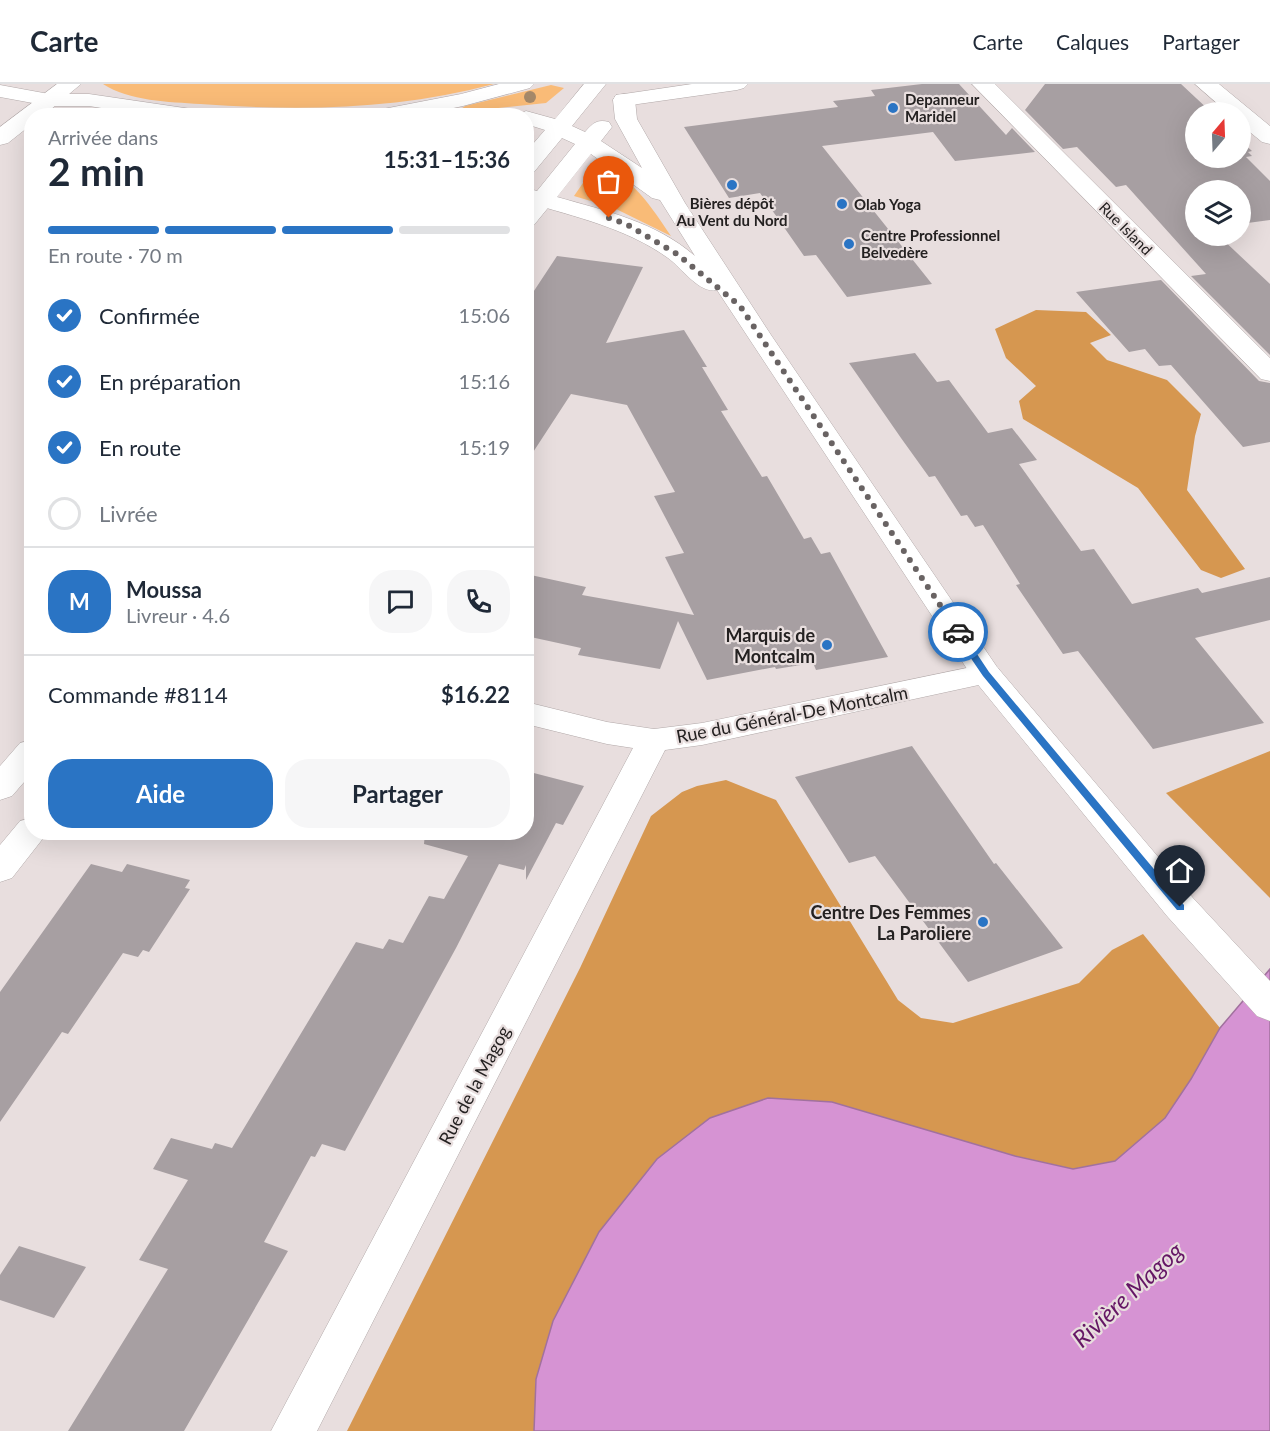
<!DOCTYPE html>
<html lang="fr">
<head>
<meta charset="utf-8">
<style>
  :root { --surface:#fff; --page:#f6f6f7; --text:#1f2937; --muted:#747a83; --line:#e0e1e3; --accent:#2a74c4 }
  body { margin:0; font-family:Lato,sans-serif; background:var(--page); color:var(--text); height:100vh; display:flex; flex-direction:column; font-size:22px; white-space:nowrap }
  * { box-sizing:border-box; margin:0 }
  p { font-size:20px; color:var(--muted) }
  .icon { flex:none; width:33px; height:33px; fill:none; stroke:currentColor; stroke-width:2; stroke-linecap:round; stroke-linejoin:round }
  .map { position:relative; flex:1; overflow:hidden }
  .panel { position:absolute; left:24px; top:24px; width:510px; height:732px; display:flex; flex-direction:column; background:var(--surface); border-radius:24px; box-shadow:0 6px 24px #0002 }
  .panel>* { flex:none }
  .needle { width:39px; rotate:19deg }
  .fabs { position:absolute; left:1185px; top:18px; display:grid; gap:12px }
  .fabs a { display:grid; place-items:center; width:66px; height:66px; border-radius:50%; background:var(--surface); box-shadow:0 6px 24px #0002; font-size:30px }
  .pin { position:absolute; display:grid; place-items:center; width:51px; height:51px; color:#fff; margin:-62px -26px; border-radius:50% 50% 50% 0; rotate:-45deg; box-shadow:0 0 6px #0007 }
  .pin .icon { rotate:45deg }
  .courier { position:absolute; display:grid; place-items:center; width:60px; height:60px; margin:-30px; border:4px solid #2a74c4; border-radius:50%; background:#fff; color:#222; box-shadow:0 2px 8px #0007 }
  .headline em { font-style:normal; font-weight:700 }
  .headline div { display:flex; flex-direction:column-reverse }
  .headline { display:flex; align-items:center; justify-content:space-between; height:102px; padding:0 24px }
  h1 { font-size:39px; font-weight:700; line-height:45px }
  .bar { display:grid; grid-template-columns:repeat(4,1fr); gap:9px 6px; align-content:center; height:72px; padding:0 24px }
  .bar i { height:8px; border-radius:4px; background:var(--line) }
  .bar .current { background:var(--accent) }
  .bar p { grid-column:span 4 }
  .line { display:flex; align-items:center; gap:15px; padding:0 24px; border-top:2px solid var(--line) }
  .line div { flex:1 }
  .round { display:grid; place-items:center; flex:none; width:63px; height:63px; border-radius:24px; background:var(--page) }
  ol { padding:0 24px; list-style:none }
  li { display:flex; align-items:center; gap:18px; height:66px }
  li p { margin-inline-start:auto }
  li .icon { padding:6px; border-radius:50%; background:var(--accent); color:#fff; stroke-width:4 }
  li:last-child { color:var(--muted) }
  li i { width:33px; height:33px; border:3px solid var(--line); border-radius:50% }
  .action { display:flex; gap:12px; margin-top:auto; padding:12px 24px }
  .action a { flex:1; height:69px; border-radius:24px; background:var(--accent); color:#fff; font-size:24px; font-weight:700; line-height:69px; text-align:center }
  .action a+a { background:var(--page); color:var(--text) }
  header { display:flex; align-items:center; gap:36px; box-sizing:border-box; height:84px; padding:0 30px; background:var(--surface); border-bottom:2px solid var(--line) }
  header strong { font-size:28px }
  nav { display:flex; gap:33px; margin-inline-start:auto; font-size:21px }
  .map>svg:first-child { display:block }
  .green { fill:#f9bb77 }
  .forest { fill:#d69750 }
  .water { fill:#d693d3; stroke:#a1719e; stroke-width:1.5 }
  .building { fill:#a79fa2 }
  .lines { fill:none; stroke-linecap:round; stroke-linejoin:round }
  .minor-casing { stroke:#b2a9a9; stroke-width:1 }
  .major-casing { stroke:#b2a9a9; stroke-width:1 }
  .minor { fill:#fff; fill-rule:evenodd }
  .major { fill:#fff; fill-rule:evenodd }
  .tree { fill:#a48869 }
  .route { fill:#2a74c4 }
  .done { stroke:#696363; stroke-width:6; stroke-dasharray:0 10.8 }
  .poi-dot { fill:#2a74c4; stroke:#e8dede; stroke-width:2 }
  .labels { text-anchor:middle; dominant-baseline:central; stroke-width:4.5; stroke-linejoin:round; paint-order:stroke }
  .far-poi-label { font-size:15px; font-weight:bold; fill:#242121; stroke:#e8dede; text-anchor:start }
  .far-street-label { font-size:15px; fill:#242121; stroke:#e8dede }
  .poi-label { font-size:18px; font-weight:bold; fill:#242121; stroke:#e8dede; text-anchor:end }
  .street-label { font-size:18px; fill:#242121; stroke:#e8dede }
  .near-water-label { font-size:24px; font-style:italic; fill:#651665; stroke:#e8dede }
</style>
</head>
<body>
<header>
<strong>Carte</strong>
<nav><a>Carte</a><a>Calques</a><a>Partager</a></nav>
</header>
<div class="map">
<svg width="1270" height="1347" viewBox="0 0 1270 1347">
  <rect width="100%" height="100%" fill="#e8dede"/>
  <!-- green -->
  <g class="green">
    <path d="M103 0H494C398 26 298 27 200 20 169 18 129 17 103 0Z"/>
    <polygon points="551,1 564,4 546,19 470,27 461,25 465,22"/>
    <path d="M596 80C631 90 652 124 671 152L614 124 574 112Z"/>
  </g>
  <!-- forest -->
  <g class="forest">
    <polygon points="1036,226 1086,228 1111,251 1090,259 1107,276 1167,296 1201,330 1195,352 1187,406 1245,485 1221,494 1201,486 1138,404 1023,335 1019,317 1036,302 1006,274 995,245"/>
    <polygon points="1270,667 1270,814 1166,709"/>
    <polygon points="726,696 776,716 898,916 921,934 953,939 1079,899 1112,866 1143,850 1220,944 1191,995 1165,1034 1115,1077 1073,1085 1015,1072 657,1075 599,1148 553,1237 536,1295 534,1347 347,1347 580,884 651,732 682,708 697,702"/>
  </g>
  <!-- water -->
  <polygon class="water" points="1270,885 1270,1347 534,1347 536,1295 553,1237 599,1148 657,1075 710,1034 768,1014 832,1018 1015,1072 1073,1085 1115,1077 1165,1034 1191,995 1220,944"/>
  <!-- building -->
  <g class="building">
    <polygon points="922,0 959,0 1006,51 1012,44 1035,68 955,77 933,48 822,62 932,200 847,213 816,171 804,172 760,109 729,114 684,43 838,23 833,17 875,12 871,6"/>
    <polygon points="1045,0 1181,0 1211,28 1196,28 1196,74 1240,74 1240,56 1252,67 1248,68 1252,72 1246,73 1270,97 1270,136 1240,140 1240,106 1196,106 1196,152 1219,152 1270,200 1270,271 1191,192 1206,190 1126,101 1116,103 1077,63 1063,65 1025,26"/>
    <polygon points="557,172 643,183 606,259 684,246 707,283 702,283 728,326 721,327 762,393 767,392 804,455 811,453 821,470 830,468 888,573 816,586 813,579 776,585 775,583 707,596 678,537 660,585 578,571 581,564 526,552 526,490 586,503 582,511 694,531 665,473 684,469 654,412 675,408 627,321 571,310 526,379 526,219"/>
    <polygon points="1161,196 1259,297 1270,299 1270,358 1243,363 1171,281 1159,282 1145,265 1129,268 1076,208"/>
    <polygon points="915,269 937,298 949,296 988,349 1012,344 1037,376 1019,380 1081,467 1094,465 1132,520 1198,504 1202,509 1270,493 1270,536 1195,554 1264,639 1153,665 1078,567 1063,570 1016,501 1020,500 983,441 975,443 967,431 961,432 935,392 929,393 901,354 849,279"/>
    <polygon points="912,662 994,780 996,779 1063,864 968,898 875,772 849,779 795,693"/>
    <polygon points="526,687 584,702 563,741 556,739 526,796 526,781 524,786 499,780 456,864 345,1067 322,1060 315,1073 311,1072 264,1158 288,1167 184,1347 68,1347 168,1185 139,1176 188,1096 153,1085 171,1054 212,1065 215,1059 232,1064 356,858 383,865 389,855 403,859 429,812 444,815 468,772 424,760 425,748 526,748"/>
    <polygon points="91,780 122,788 127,780 190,796 185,804 190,805 149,868 143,866 138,873 123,869 68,950 62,948 0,1038 0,908"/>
    <polygon points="19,1162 86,1183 54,1234 0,1216 0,1191"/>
  </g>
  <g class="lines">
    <defs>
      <g id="minor">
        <polygon points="57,0 81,0 43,32 32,32 32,40 8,59 0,61 0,43"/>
        <polygon points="692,0 748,0 744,4 737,6 624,22 616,21 613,16 616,11 624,10"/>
        <polygon points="972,0 995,0 1270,274 1270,297 1261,295"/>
        <polygon points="1195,0 1219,0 1270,42 1270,60 1262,58 1240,40 1240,28 1227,28"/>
        <path d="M544 107 552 109 556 114 534 141 526 143C526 127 525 112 544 107Z"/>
        <polygon points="986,580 997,583 1002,590 997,597 702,661 665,666 317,1347 271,1347 633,664 607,660 526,640 526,618 607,638 654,645 702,639"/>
        <polygon points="32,656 32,689 12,712 0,716 0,682 20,659"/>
        <polygon points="32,734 32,748 48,748 12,794 0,798 0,761 20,737"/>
      </g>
      <g id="major">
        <polygon points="499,0 534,0 530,4 463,22 415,32 368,32 370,27 378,26 461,10"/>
        <path d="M584 0H606L572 42 585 48C593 39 597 35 609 38L612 43 601 57 642 84 615 35 613 16 616 11 624 10 632 11 635 16 637 35 685 119 771 251 997 583 1193 814 1270 897V937L1257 932 1167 832 975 597 717 206C699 210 682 184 668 174 626 144 576 133 526 118V104L537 107 575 60 562 54 534 88 526 90V68L545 46 526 40V32H516L526 27 555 35ZM591 70 652 114 660 116 695 172C656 138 606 127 557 113Z"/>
        <polygon points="0,1 49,10 89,10 198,26 206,27 208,32 151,32 89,22 49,22 0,13"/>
      </g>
    </defs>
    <!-- minor casing -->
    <use href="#minor" class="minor-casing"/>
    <!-- major casing -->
    <use href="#major" class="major-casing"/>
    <!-- minor -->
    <use href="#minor" class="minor"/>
    <!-- major -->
    <use href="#major" class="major"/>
  </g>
  <!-- trees -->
  <g class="tree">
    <circle cx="530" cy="13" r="6"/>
    <circle cx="612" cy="105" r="6"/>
  </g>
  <!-- route -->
  <polygon class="route" points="954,546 961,546 989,588 1184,821 1184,826 1177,826 983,592 953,548"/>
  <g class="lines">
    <!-- done -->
    <polyline class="done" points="609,134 626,140 677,170 740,222 958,548"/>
  </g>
  <!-- markers -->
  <g class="poi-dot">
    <circle cx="893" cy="24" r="6"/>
    <circle cx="732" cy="101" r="6"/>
    <circle cx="842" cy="120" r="6"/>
    <circle cx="849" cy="160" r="6"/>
    <circle cx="827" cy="561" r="6"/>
    <circle cx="983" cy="838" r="6"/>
  </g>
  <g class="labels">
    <!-- far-poi labels -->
    <g class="far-poi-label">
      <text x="905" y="15">Depanneur<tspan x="905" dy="17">Maridel</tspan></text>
      <text x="732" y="119" text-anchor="middle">Bières dépôt<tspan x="732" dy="17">Au Vent du Nord</tspan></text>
      <text x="854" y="120">Olab Yoga</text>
      <text x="861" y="151">Centre Professionnel<tspan x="861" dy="17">Belvedère</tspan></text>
    </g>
    <!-- far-street labels -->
    <g class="far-street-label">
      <text transform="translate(1126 144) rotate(45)">Rue Island</text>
    </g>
    <!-- poi labels -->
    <g class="poi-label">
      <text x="815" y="551">Marquis de<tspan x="815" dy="21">Montcalm</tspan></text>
      <text x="971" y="828">Centre Des Femmes<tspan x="971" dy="21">La Paroliere</tspan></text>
    </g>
    <!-- street labels -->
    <g class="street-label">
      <text transform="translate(792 630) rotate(-11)">Rue du Général-De Montcalm</text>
      <text transform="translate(474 1001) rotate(-62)">Rue de la Magog</text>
    </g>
    <!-- near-water labels -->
    <g class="near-water-label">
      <text transform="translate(1127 1210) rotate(-43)">Rivière Magog</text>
    </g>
  </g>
</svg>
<div class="fabs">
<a><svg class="needle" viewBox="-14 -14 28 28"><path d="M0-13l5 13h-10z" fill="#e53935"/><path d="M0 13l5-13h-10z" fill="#747a83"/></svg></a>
<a><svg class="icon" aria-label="layers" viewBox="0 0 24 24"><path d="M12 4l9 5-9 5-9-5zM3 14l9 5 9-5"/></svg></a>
</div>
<div class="pin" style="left:609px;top:134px;background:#ea580c"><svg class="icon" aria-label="bag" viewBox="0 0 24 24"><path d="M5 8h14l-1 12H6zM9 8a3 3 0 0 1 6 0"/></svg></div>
<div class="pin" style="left:1180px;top:823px;background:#1f2937"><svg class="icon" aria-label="home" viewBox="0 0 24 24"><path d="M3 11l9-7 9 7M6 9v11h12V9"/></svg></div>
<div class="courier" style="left:958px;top:548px"><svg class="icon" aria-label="car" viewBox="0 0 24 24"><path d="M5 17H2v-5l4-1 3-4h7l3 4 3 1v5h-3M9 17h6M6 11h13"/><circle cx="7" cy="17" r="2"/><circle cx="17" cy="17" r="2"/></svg></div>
<section class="panel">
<div class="headline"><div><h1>2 min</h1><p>Arrivée dans</p></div><em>15:31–15:36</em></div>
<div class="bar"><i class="current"></i><i class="current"></i><i class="current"></i><i></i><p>En route · 70 m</p></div>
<ol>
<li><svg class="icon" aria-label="check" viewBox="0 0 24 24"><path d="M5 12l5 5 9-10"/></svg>Confirmée<p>15:06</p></li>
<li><svg class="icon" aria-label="check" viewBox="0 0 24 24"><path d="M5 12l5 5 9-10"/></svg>En préparation<p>15:16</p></li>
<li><svg class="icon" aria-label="check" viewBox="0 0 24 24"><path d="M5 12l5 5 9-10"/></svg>En route<p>15:19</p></li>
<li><i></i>Livrée</li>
</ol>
<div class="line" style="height:108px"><b class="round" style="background:var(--accent);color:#fff">M</b><div><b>Moussa</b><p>Livreur · 4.6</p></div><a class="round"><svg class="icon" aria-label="chat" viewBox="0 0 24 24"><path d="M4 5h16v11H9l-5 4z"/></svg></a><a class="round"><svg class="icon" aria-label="phone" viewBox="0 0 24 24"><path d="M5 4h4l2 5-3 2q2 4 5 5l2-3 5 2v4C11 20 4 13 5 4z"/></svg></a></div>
<div class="line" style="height:78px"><div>Commande #8114</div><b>$16.22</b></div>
<div class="action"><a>Aide</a><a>Partager</a></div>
</section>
</div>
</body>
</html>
